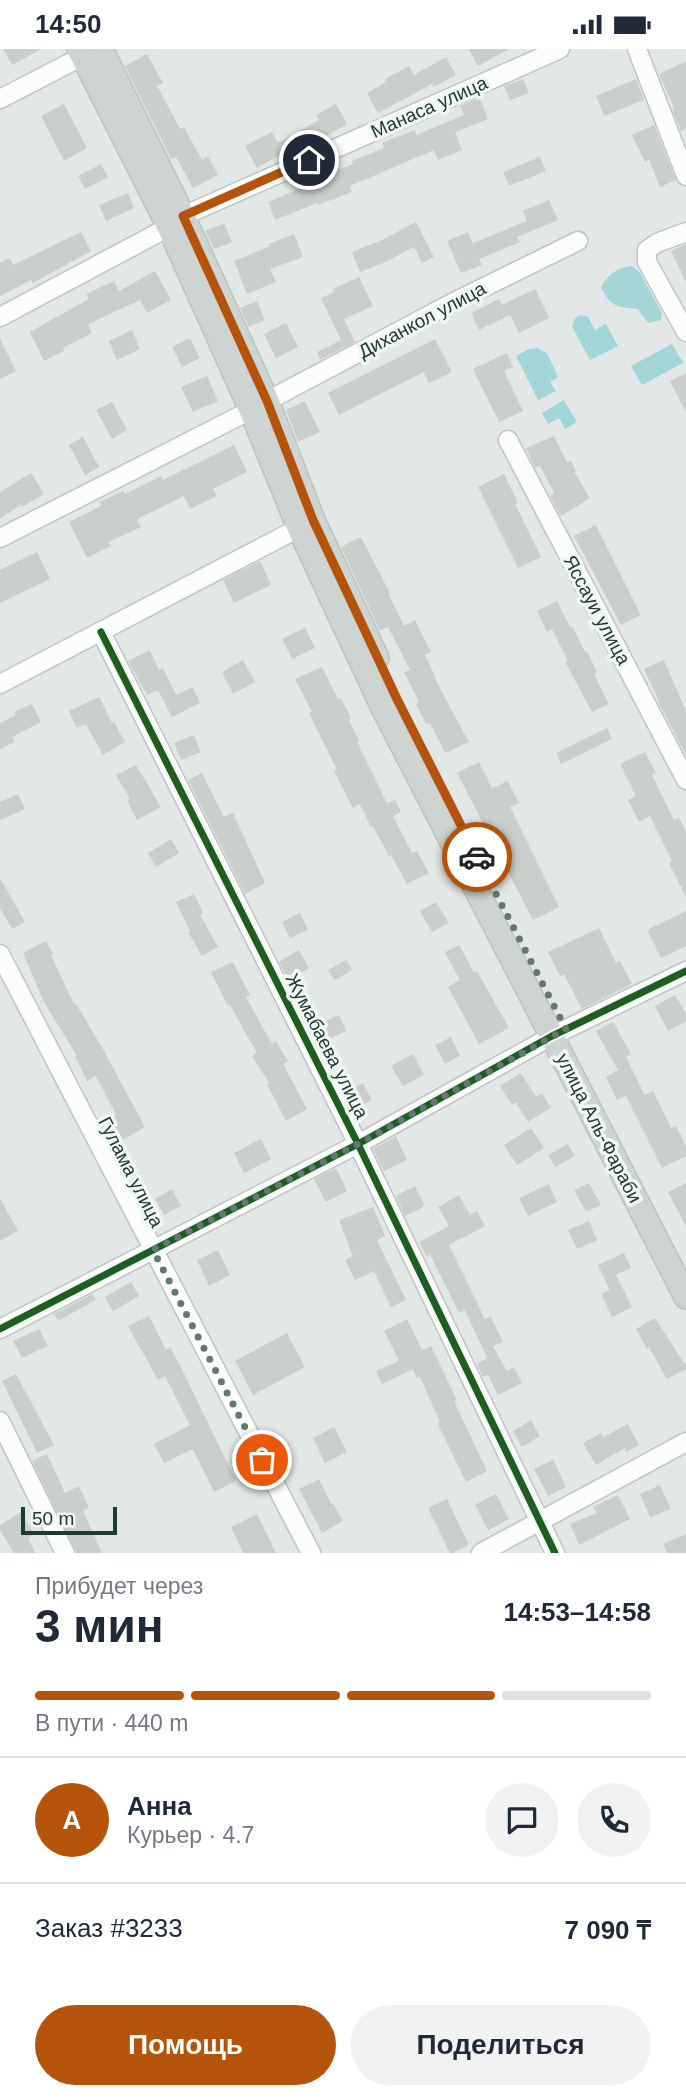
<!DOCTYPE html>
<html lang="ru">
<head>
<meta charset="utf-8">
<style>
  :root { --surface:#fff; --page:#f2f2f3; --text:#1f2937; --muted:#747a83; --line:#e0e1e3; --accent:#b45309 }
  body { margin:0; font-family:Helvetica,sans-serif; background:var(--page); color:var(--text); height:100vh; display:flex; flex-direction:column; font-size:26px; white-space:nowrap }
  * { box-sizing:border-box; margin:0 }
  p { font-size:23px; color:var(--muted) }
  .icon { flex:none; width:38px; height:38px; fill:none; stroke:currentColor; stroke-width:2; stroke-linecap:round; stroke-linejoin:round }
  .map { position:relative; height:1504px; overflow:hidden }
  .details { display:flex; flex-direction:column; background:var(--surface); flex:1 }
  .details>* { flex:none }
  .scale { position:absolute; left:21px; bottom:18px; width:96px; box-sizing:border-box; padding-left:7px; border:4px solid #203b30; border-top:0; font-size:19px; line-height:24px; white-space:nowrap; color:#203b30; -webkit-text-stroke:5px #f0f7f3; paint-order:stroke }
  .pin { position:absolute; display:grid; place-items:center; width:60px; height:60px; color:#fff; margin:-30px; border:4px solid #fff; border-radius:50%; box-shadow:0 2px 7px #0007 }
  .courier { position:absolute; display:grid; place-items:center; width:70px; height:70px; margin:-35px; border:5px solid #b45309; border-radius:50%; background:#fff; color:#222; box-shadow:0 2px 9px #0007 }
  .overview em { font-style:normal; font-weight:800 }
  .overview div { display:flex; flex-direction:column-reverse }
  .overview { display:flex; align-items:center; justify-content:space-between; height:119px; padding:0 35px }
  h1 { font-size:46px; font-weight:800; line-height:52px }
  .bar { display:grid; grid-template-columns:repeat(4,1fr); gap:10px 7px; align-content:center; height:84px; padding:0 35px }
  .bar i { height:9px; border-radius:5px; background:var(--line) }
  .bar .current { background:var(--accent) }
  .bar p { grid-column:span 4 }
  .line { display:flex; align-items:center; gap:18px; padding:0 35px; border-top:2px solid var(--line) }
  .line div { flex:1 }
  .round { display:grid; place-items:center; flex:none; width:74px; height:74px; border-radius:37px; background:var(--page) }
  .button { display:flex; gap:14px; margin-top:auto; padding:14px 35px }
  .button a { flex:1; height:80px; border-radius:42px; background:var(--accent); color:#fff; font-size:28px; font-weight:800; line-height:80px; text-align:center }
  .button a+a { background:var(--page); color:var(--text) }
  .status { display:flex; justify-content:space-between; align-items:center; height:49px; padding:0 35px; background:var(--surface); direction:ltr }
  .status svg { height:19px; fill:currentColor }
  .map>svg:first-child { display:block }
  .water { fill:#a2d6d7 }
  .building { fill:#cacfcc }
  .lines { fill:none; stroke-linecap:round; stroke-linejoin:round }
  .minor-casing { stroke:#bfc5c2; stroke-width:21 }
  .major-casing { stroke:#bbc5c0; stroke-width:26 }
  .minor { stroke:#fbfcfb; stroke-width:18 }
  .major { stroke:#cdd4d1; stroke-width:23 }
  .cycleway-casing { stroke:#f0f7f3; stroke-width:11 }
  .cycleway { stroke:#1b5e20; stroke-width:7 }
  .done { stroke:#64786f; stroke-width:7; stroke-dasharray:0 12.6 }
  .route { stroke:#b45309; stroke-width:9 }
  .labels { text-anchor:middle; dominant-baseline:central; stroke-width:7; stroke-linejoin:round; paint-order:stroke }
  .street-label { font-size:19px; fill:#203b30; stroke:#f0f7f3 }
</style>
</head>
<body>
<div class="status"><b>14:50</b><svg viewBox="0 0 49 12"><path d="M0 12V9h3v3zM5 12V6h3v6zM10 12V3h3v9zM15 12V0h3v12zM26 1h20v11H26zM47 4h2v5h-2z"/></svg></div>
<div class="map">
<svg width="686" height="1504" viewBox="0 0 686 1504">
  <rect width="100%" height="100%" fill="#e2e8e5"/>
  <!-- water -->
  <g class="water">
    <path d="M632 217 639 222 662 264 661 271 648 274 638 260C617 258 610 258 601 238 609 225 616 219 632 217Z"/>
    <polygon points="580,266 588,268 595,281 606,275 618,297 590,311 572,277 575,269"/>
    <polygon points="672,295 683,314 642,336 631,317"/>
    <polygon points="537,299 547,304 558,328 550,333 556,342 538,351 516,307 529,300"/>
    <polygon points="564,351 577,373 565,380 559,369 548,375 542,364"/>
  </g>
  <!-- building -->
  <g class="building">
    <polygon points="3,0 41,0 12,16"/>
    <polygon points="469,0 509,0 478,17"/>
    <polygon points="147,5 163,34 157,37 180,80 184,78 202,111 208,107 218,126 193,139 176,108 171,110 125,17"/>
    <polygon points="446,8 456,26 434,38 432,35 378,64 367,44 386,33 385,30 409,17 414,26"/>
    <polygon points="686,12 686,79 681,82 672,60 674,59 659,25"/>
    <polygon points="523,30 529,44 510,51 504,37"/>
    <polygon points="636,30 644,51 604,67 596,47"/>
    <polygon points="479,48 488,70 455,83 462,101 438,111 434,101 350,137 352,143 318,156 317,154 275,171 268,153 310,135 309,133 353,115 352,112 384,99 382,94 415,81 416,86 464,66 460,57"/>
    <polygon points="64,55 87,99 64,112 41,67"/>
    <polygon points="336,55 347,75 296,104 293,99 257,119 245,97 272,83 278,94 319,71 316,66"/>
    <polygon points="654,76 676,131 660,138 649,110 645,113 632,86"/>
    <polygon points="540,108 546,122 509,137 503,123"/>
    <polygon points="101,115 108,128 85,140 78,127"/>
    <polygon points="128,144 134,159 106,172 99,156"/>
    <polygon points="549,151 558,171 517,188 520,193 479,210 482,216 461,224 447,192 468,183 473,194 527,172 523,162"/>
    <polygon points="416,173 434,208 422,214 414,198 383,214 360,223 352,203 380,192"/>
    <polygon points="224,174 232,193 214,200 205,182"/>
    <polygon points="81,183 91,202 33,234 31,231 0,247 0,214 10,209 13,216"/>
    <polygon points="294,185 303,208 270,220 276,233 247,245 234,212 270,197 269,195"/>
    <polygon points="686,195 686,233 671,202"/>
    <polygon points="155,222 171,251 147,264 140,251 88,275 92,284 63,299 64,302 44,312 30,283 89,250 86,245 114,232 119,242"/>
    <polygon points="359,228 373,257 344,270 355,293 320,311 317,303 341,291 321,249 334,243 333,240"/>
    <polygon points="535,240 549,269 519,284 510,266 479,281 471,264 499,250 502,256"/>
    <polygon points="257,252 265,271 249,278 240,259"/>
    <polygon points="286,274 298,298 276,309 264,285"/>
    <polygon points="132,281 140,300 117,311 109,292"/>
    <polygon points="190,289 200,309 182,318 172,298"/>
    <polygon points="0,290 16,322 0,330"/>
    <polygon points="435,290 452,323 429,334 424,323 339,366 328,344"/>
    <polygon points="507,304 513,318 504,322 523,362 499,373 473,320"/>
    <polygon points="686,324 686,364 670,332"/>
    <polygon points="207,327 218,352 193,363 181,338"/>
    <polygon points="305,352 320,383 298,393 286,361"/>
    <polygon points="112,353 127,381 112,390 96,361"/>
    <polygon points="554,387 567,414 571,412 576,422 574,423 590,449 561,467 550,447 554,444 540,417 535,419 526,399"/>
    <polygon points="83,388 99,418 85,426 69,396"/>
    <polygon points="234,396 247,423 213,440 217,447 190,460 184,447 137,470 141,478 109,493 111,497 87,509 69,473 101,457 100,453 123,442 125,445 161,427 163,431"/>
    <polygon points="31,424 44,445 22,458 21,456 0,469 0,443"/>
    <polygon points="504,425 518,454 515,455 541,508 518,519 478,438"/>
    <polygon points="596,476 641,566 621,576 574,487"/>
    <polygon points="361,488 390,544 388,544 404,577 415,571 431,603 425,606 436,629 435,630 469,693 445,704 430,674 426,675 416,655 419,653 404,623 410,621 388,578 380,582 341,498"/>
    <polygon points="37,503 50,530 0,554 0,521"/>
    <polygon points="260,512 271,536 234,554 223,531"/>
    <polygon points="557,552 570,578 572,577 585,603 587,602 597,623 594,625 609,655 592,663 565,613 568,612 552,580 547,583 537,562"/>
    <polygon points="305,579 315,599 292,610 282,590"/>
    <polygon points="150,601 159,621 163,619 176,646 193,638 200,654 172,668 158,641 147,646 128,612"/>
    <polygon points="243,611 255,633 233,645 222,623"/>
    <polygon points="664,611 686,662 686,706 658,652 659,652 644,620"/>
    <polygon points="322,618 338,650 341,649 351,669 349,671 359,692 357,693 387,754 395,751 401,763 393,767 412,804 417,802 429,824 407,835 391,806 389,807 373,777 371,778 360,755 353,759 334,722 337,721 309,664 312,663 295,630"/>
    <polygon points="99,648 112,674 114,673 125,693 103,706 86,675 77,679 69,662"/>
    <polygon points="32,655 41,673 12,688 15,693 0,700 0,674 16,666 14,663"/>
    <polygon points="607,679 612,690 561,715 556,704"/>
    <polygon points="194,686 201,703 181,711 174,694"/>
    <polygon points="645,703 656,724 652,726 674,771 679,769 686,783 686,848 669,814 672,812 650,767 639,773 628,751 636,747 620,715"/>
    <polygon points="479,713 492,739 508,732 519,754 510,758 559,858 533,871 457,724"/>
    <polygon points="136,716 161,758 137,771 127,752 130,750 116,726"/>
    <polygon points="202,724 224,768 233,764 265,834 245,845 188,731"/>
    <polygon points="18,745 25,760 0,771 0,753"/>
    <polygon points="171,790 179,804 156,818 148,804"/>
    <polygon points="0,829 25,873 12,880 0,859"/>
    <polygon points="194,845 203,864 200,866 218,898 202,907 188,883 190,882 176,853"/>
    <polygon points="436,853 449,874 432,883 420,862"/>
    <polygon points="686,862 686,897 661,909 647,881"/>
    <polygon points="300,864 308,881 290,889 282,873"/>
    <polygon points="599,879 616,914 620,912 632,935 582,960 564,925 560,927 548,903"/>
    <polygon points="46,892 53,905 51,906 74,955 76,955 100,995 145,1078 121,1092 108,1070 116,1066 96,1027 87,1032 75,1008 77,1007 44,953 23,904"/>
    <polygon points="459,896 474,924 477,922 509,979 479,995 448,938 460,931 445,903"/>
    <polygon points="299,901 309,919 289,931 279,913"/>
    <polygon points="346,911 352,921 335,931 328,921"/>
    <polygon points="233,913 250,946 246,948 272,995 276,992 288,1012 283,1015 307,1060 286,1072 267,1035 269,1034 252,1007 257,1004 230,956 228,957 211,923"/>
    <polygon points="675,946 686,965 686,972 668,982 655,957"/>
    <polygon points="339,966 346,982 320,994 312,978"/>
    <polygon points="613,973 631,1005 626,1008 645,1046 653,1042 671,1079 676,1077 686,1097 686,1107 662,1119 626,1047 617,1051 606,1028 618,1021 596,982"/>
    <polygon points="451,988 460,1007 445,1015 435,996"/>
    <polygon points="413,1005 424,1026 403,1037 391,1017"/>
    <polygon points="521,1024 536,1048 542,1044 551,1059 528,1073 516,1053 512,1056 500,1037"/>
    <polygon points="363,1034 372,1051 354,1061 345,1043"/>
    <polygon points="531,1079 544,1099 517,1116 504,1096"/>
    <polygon points="396,1087 407,1111 384,1122 373,1100"/>
    <polygon points="261,1090 271,1110 244,1124 234,1104"/>
    <polygon points="568,1095 575,1107 555,1118 548,1106"/>
    <polygon points="336,1119 347,1142 326,1153 314,1130"/>
    <polygon points="589,1134 601,1156 586,1163 574,1141"/>
    <polygon points="686,1134 686,1177 668,1143"/>
    <polygon points="549,1135 557,1153 528,1167 519,1149"/>
    <polygon points="415,1137 425,1157 405,1167 396,1147"/>
    <polygon points="172,1140 181,1157 164,1166 155,1150"/>
    <polygon points="459,1146 470,1166 477,1162 485,1177 449,1196 485,1270 491,1268 503,1293 493,1297 507,1322 514,1318 522,1334 498,1346 488,1326 483,1328 477,1315 487,1309 465,1261 459,1264 430,1206 427,1208 419,1193 449,1177 438,1158"/>
    <polygon points="0,1149 18,1182 0,1192"/>
    <polygon points="373,1158 385,1187 377,1191 406,1251 391,1258 374,1222 355,1231 345,1211 353,1207 339,1171"/>
    <polygon points="589,1172 597,1191 577,1200 568,1181"/>
    <polygon points="218,1201 230,1226 209,1237 197,1211"/>
    <polygon points="624,1204 631,1219 616,1226 632,1258 612,1268 601,1245 610,1241 598,1216"/>
    <polygon points="131,1233 139,1247 113,1262 105,1248"/>
    <polygon points="92,1245 96,1251 58,1272 54,1265"/>
    <polygon points="149,1267 166,1301 170,1298 181,1318 236,1432 214,1443 193,1400 164,1414 154,1395 190,1376 165,1327 158,1331 128,1277"/>
    <polygon points="655,1269 686,1317 686,1320 667,1330 649,1298 647,1300 636,1280"/>
    <polygon points="407,1270 422,1301 431,1297 457,1351 454,1352 487,1422 466,1433 438,1375 440,1373 420,1328 417,1329 413,1320 382,1335 376,1322 399,1312 384,1282"/>
    <polygon points="39,1280 48,1297 22,1309 13,1292"/>
    <polygon points="287,1284 305,1318 253,1346 235,1312"/>
    <polygon points="16,1325 54,1396 37,1404 2,1332"/>
    <polygon points="531,1371 540,1387 522,1398 513,1382"/>
    <polygon points="628,1375 639,1396 626,1403 625,1399 596,1416 583,1394 601,1384 603,1388"/>
    <polygon points="334,1378 347,1403 325,1414 313,1389"/>
    <polygon points="47,1405 65,1444 79,1437 89,1459 83,1462 102,1504 77,1504 32,1412"/>
    <polygon points="553,1411 566,1438 548,1447 534,1420"/>
    <polygon points="319,1430 331,1455 333,1454 343,1472 322,1484 299,1440"/>
    <polygon points="660,1436 671,1460 650,1468 640,1445"/>
    <polygon points="496,1445 509,1470 488,1481 475,1456"/>
    <polygon points="618,1446 630,1470 579,1496 570,1475 597,1464 593,1458"/>
    <polygon points="447,1450 469,1496 452,1504 450,1504 428,1459"/>
    <polygon points="21,1463 34,1485 28,1489 35,1504 14,1504 0,1481 0,1476"/>
    <polygon points="257,1465 276,1504 243,1504 231,1478"/>
    <polygon points="686,1485 686,1504 667,1504 663,1495"/>
  </g>
  <g class="lines">
    <defs>
      <g id="minor">
        <polyline points="637,0 686,127"/>
        <polyline points="0,50 83,7"/>
        <polyline points="183,167 560,0"/>
        <polyline points="686,183 657,194 647,201 647,213 686,283"/>
        <polyline points="0,268 169,178"/>
        <polyline points="267,352 454,253 578,192"/>
        <polyline points="508,391 686,731"/>
        <polyline points="0,489 251,361"/>
        <polyline points="101,583 358,1095 555,1504"/>
        <polyline points="0,635 299,479"/>
        <polyline points="0,905 311,1504"/>
        <polyline points="0,1280 358,1095 552,987 686,922"/>
        <polyline points="0,1372 65,1504"/>
        <polyline points="481,1504 686,1393"/>
      </g>
      <g id="major">
        <polyline points="79,0 169,178 251,361 299,479 382,657 686,1248"/>
        <polyline points="101,0 183,167 267,352 313,471 377,609"/>
      </g>
    </defs>
    <!-- minor casing -->
    <use href="#minor" class="minor-casing"/>
    <!-- major casing -->
    <use href="#major" class="major-casing"/>
    <!-- minor -->
    <use href="#minor" class="minor"/>
    <!-- major -->
    <use href="#major" class="major"/>
    <defs>
      <g id="cycleway">
        <polyline points="101,583 358,1095 555,1504"/>
        <polyline points="0,1280 358,1095 552,987 686,922"/>
      </g>
    </defs>
    <!-- cycleway casing -->
    <use href="#cycleway" class="cycleway-casing"/>
    <!-- cycleway -->
    <use href="#cycleway" class="cycleway"/>
  </g>
  <g class="lines">
    <!-- done -->
    <polyline class="done" points="262,1411 153,1201 358,1095 566,980 477,808"/>
    <!-- route -->
    <polyline class="route" points="309,111 183,167 267,352 313,471 397,650 477,808"/>
  </g>
  <g class="labels">
    <!-- street labels -->
    <g class="street-label">
      <text transform="translate(429 58) rotate(-24)">Манаса улица</text>
      <text transform="translate(422 271) rotate(-28)">Диханкол улица</text>
      <text transform="translate(597 561) rotate(62)">Яссауи улица</text>
      <text transform="translate(327 997) rotate(63)">Жумабаева улица</text>
      <text transform="translate(599 1079) rotate(63)">улица Аль-Фараби</text>
      <text transform="translate(131 1123) rotate(63)">Гулама улица</text>
    </g>
  </g>
</svg>
<div class="scale">50 m</div>
<div class="pin" style="left:262px;top:1411px;background:#ea580c"><svg class="icon" aria-label="bag" viewBox="0 0 24 24"><path d="M5 8h14l-1 12H6zM9 8a3 3 0 0 1 6 0"/></svg></div>
<div class="pin" style="left:309px;top:111px;background:#1f2937"><svg class="icon" aria-label="home" viewBox="0 0 24 24"><path d="M3 11l9-7 9 7M6 9v11h12V9"/></svg></div>
<div class="courier" style="left:477px;top:808px"><svg class="icon" aria-label="car" viewBox="0 0 24 24"><path d="M5 17H2v-5l4-1 3-4h7l3 4 3 1v5h-3M9 17h6M6 11h13"/><circle cx="7" cy="17" r="2"/><circle cx="17" cy="17" r="2"/></svg></div>
</div>
<section class="details">
<div class="overview"><div><h1>3 мин</h1><p>Прибудет через</p></div><em>14:53–14:58</em></div>
<div class="bar"><i class="current"></i><i class="current"></i><i class="current"></i><i></i><p>В пути · 440 m</p></div>
<div class="line" style="height:126px"><b class="round" style="background:var(--accent);color:#fff">А</b><div><b>Анна</b><p>Курьер · 4.7</p></div><a class="round"><svg class="icon" aria-label="chat" viewBox="0 0 24 24"><path d="M4 5h16v11H9l-5 4z"/></svg></a><a class="round"><svg class="icon" aria-label="phone" viewBox="0 0 24 24"><path d="M5 4h4l2 5-3 2q2 4 5 5l2-3 5 2v4C11 20 4 13 5 4z"/></svg></a></div>
<div class="line" style="height:91px"><div>Заказ #3233</div><b>7 090 ₸</b></div>
<div class="button"><a>Помощь</a><a>Поделиться</a></div>
</section>
</body>
</html>
